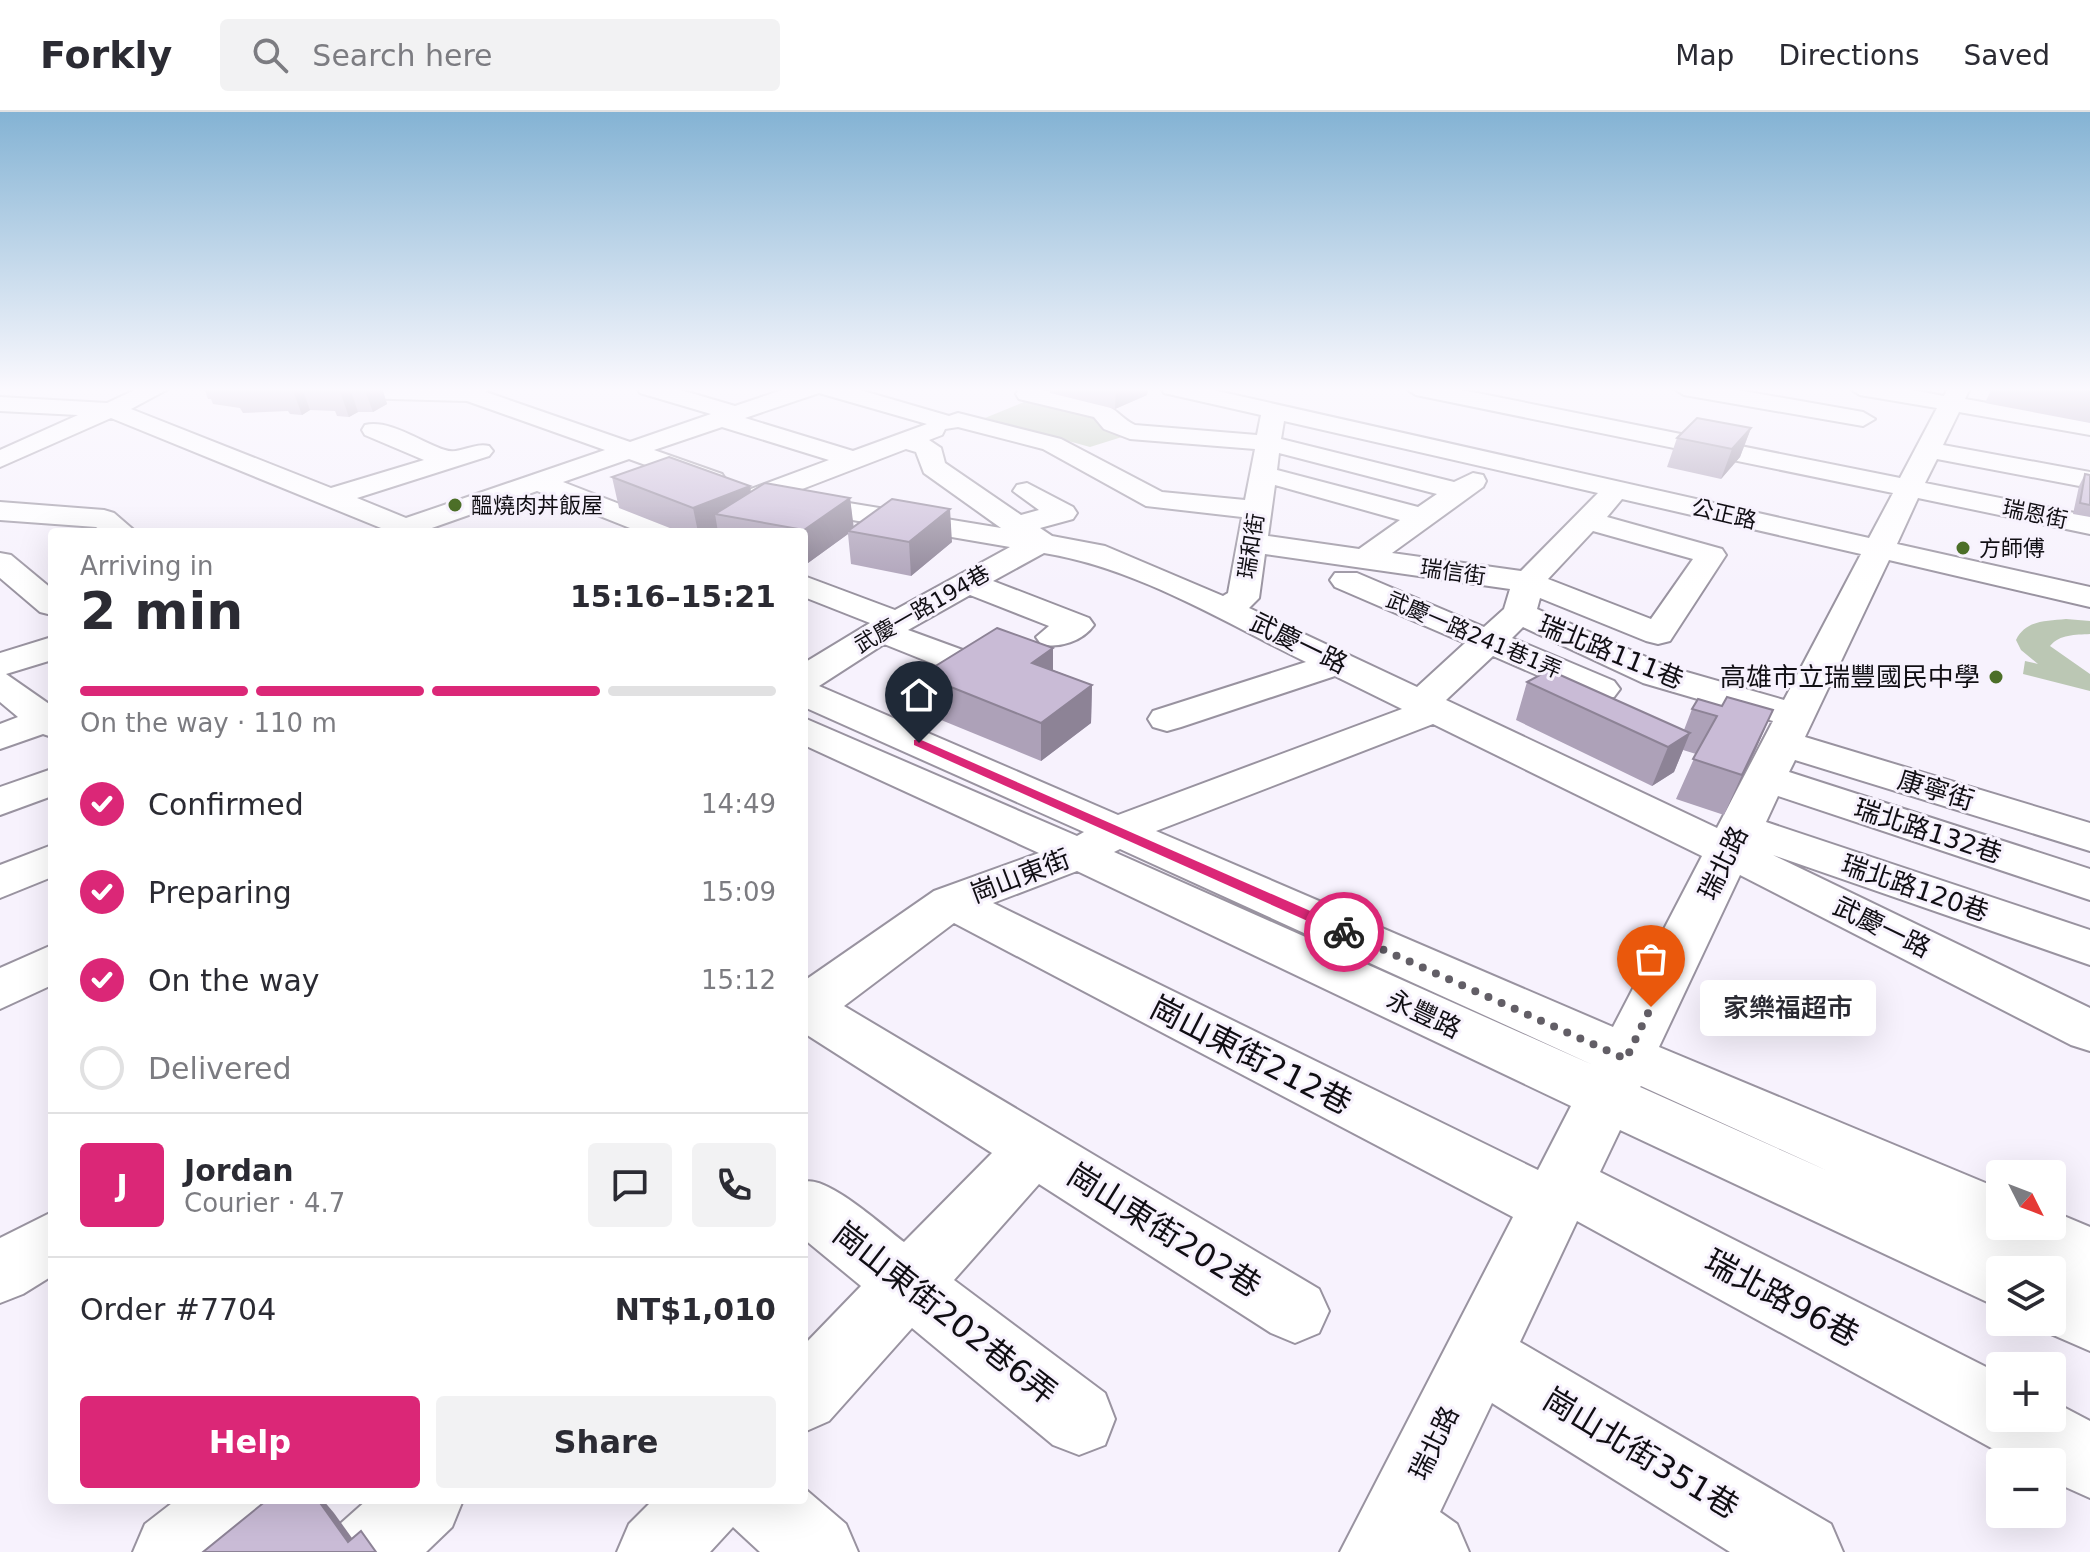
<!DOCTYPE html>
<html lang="en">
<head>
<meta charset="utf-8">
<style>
  :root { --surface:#fff; --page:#f2f2f3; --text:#2b2b33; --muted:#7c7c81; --line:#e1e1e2; --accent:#db2777 }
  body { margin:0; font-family:"DejaVu Sans","Noto Sans TC",sans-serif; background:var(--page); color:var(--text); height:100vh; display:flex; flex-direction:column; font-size:30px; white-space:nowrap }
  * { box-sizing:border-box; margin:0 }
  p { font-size:26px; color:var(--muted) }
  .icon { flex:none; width:44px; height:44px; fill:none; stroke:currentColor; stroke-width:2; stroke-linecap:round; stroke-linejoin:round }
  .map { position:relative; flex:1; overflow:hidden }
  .sheet { position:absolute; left:48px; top:416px; width:760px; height:976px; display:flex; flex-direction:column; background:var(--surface); border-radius:8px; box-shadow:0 8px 32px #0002 }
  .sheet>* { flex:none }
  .needle { width:52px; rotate:132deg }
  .controls { position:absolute; left:1986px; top:1048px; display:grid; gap:16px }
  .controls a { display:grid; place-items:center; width:80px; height:80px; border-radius:8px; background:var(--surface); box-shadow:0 8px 32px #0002; font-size:40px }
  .pin { position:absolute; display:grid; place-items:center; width:68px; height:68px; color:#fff; margin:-82px -34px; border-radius:50% 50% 50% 0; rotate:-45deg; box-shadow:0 0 8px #0007 }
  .pin .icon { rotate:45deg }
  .courier { position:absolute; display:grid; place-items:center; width:80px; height:80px; margin:-40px; border:6px solid #db2777; border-radius:50%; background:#fff; color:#222; box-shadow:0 2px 10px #0007 }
  .bubble { position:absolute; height:56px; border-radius:8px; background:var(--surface); box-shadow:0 8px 32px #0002; font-size:26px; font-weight:600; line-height:56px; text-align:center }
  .head em { font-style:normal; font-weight:600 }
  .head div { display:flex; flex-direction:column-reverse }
  .head { display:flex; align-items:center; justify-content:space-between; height:136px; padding:0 32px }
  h1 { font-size:52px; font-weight:600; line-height:60px }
  .bar { display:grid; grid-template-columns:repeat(4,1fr); gap:12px 8px; align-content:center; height:96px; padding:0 32px }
  .bar i { height:10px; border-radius:6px; background:var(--line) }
  .bar .current { background:var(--accent) }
  .bar p { grid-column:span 4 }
  .line { display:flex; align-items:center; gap:20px; padding:0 32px; border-top:2px solid var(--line) }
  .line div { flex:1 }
  .round { display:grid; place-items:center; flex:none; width:84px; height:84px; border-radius:8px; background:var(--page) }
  ol { padding:0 32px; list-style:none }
  li { display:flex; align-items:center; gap:24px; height:88px }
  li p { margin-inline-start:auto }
  li .icon { padding:8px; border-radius:50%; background:var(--accent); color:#fff; stroke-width:4 }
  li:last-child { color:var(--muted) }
  li i { width:44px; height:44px; border:4px solid var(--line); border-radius:50% }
  .primary-button { display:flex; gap:16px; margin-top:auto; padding:16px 32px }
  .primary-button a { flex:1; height:92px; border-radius:8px; background:var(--accent); color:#fff; font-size:32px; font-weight:600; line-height:92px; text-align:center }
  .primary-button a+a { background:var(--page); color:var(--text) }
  header { display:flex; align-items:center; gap:48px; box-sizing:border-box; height:112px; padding:0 40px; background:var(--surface); border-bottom:2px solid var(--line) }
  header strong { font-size:38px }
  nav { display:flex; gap:44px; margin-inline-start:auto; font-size:28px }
  .search { width:560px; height:72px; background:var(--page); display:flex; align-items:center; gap:20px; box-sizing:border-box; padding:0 28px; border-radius:8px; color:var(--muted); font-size:30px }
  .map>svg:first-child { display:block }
  .green { fill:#bbc7b4 }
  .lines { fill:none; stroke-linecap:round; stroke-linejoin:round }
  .minor-casing { stroke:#9993a0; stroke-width:4 }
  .minor { fill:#fff; fill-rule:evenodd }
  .wall { fill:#ada1b8 }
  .shaded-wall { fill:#8d8396 }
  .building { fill:#c9bbd6; stroke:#8d8396; stroke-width:2 }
  .route { fill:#db2777 }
  .done { stroke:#625e66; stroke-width:8; stroke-dasharray:0 14.4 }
  .poi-dot { fill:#4c6f28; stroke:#f7f2fd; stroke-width:3 }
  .labels { text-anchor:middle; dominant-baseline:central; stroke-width:6; stroke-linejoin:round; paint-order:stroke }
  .far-poi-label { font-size:22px; fill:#110f14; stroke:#f7f2fd; text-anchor:start }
  .far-street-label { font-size:22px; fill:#110f14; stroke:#f7f2fd }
  .street-label { font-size:26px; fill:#110f14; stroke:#f7f2fd }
  .poi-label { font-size:26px; fill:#110f14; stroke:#f7f2fd; text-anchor:end }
  .near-street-label { font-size:32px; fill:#110f14; stroke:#f7f2fd }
</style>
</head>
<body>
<header>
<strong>Forkly</strong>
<div class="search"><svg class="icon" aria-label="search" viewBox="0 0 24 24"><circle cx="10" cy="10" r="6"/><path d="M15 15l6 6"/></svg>Search here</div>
<nav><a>Map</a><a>Directions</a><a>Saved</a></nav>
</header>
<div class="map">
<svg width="2090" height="1440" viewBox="0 0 2090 1440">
  <rect width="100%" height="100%" fill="#f7f2fd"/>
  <!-- green -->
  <g class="green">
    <polygon points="1029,288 1040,288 1141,319 1090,335 985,306"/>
    <path d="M2066 507 2090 509V522C2075 523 2060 522 2050 534L2090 562V579L2023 562 2025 549 2038 552 2021 538 2016 528C2026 508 2046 509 2066 507Z"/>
  </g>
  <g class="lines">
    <defs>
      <g id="minor">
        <path d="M139 276H170L131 297 331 376 424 348 365 323 362 318 365 313C390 307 422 331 445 338 459 343 474 330 489 334L493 339 489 344 357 386 406 406 605 338 467 289 244 283 233 276H489L486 280 630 330 711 302 640 281 637 276H674L735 294 788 276H853L949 304 958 301 1061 327 1162 380 1245 388 1255 337 1130 327 1104 317 1094 305 1019 287 1016 282 1019 277C1038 275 1091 286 1109 295 1118 299 1124 308 1135 313L1257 323 1261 303 1164 281 1161 276H1204L1869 426 1893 381 1416 283 1405 276H1452L1900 366 1937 296 1860 283 1849 276H1902L1944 284 1948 276H1970L1965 287 2090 309V323L1959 300 1943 333 2090 360V376L1937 347 1925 371 2090 404V422L1918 386 1897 432 2090 475V495L1889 448 1805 625 2090 711V739L1795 648 1789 660 2090 757V788L1778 684 1766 710 2090 818V853L1773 743 2090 896V939L2071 933 1740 763 1659 935 2000 1077V1114H2052V1099L2090 1115V1239L2028 1212 2052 1210V1158L2024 1146 2029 1158H2000V1196L1620 1018 1600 1060 2000 1262V1306H2052V1289L2090 1309V1386L2052 1369V1350H2017L1577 1109 1520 1230 1831 1412 1843 1440H1730L1492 1291 1440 1400 1457 1412 1469 1440H1340L1513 1105 954 811 844 894 1319 1177 1329 1199 1319 1221 1295 1231 1271 1221 1039 1072 954 1168 1105 1281 1115 1307 1105 1333 1079 1343 1053 1333 912 1216 829 1309 804 1320V1233L861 1174 804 1127V1070C826 1062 885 1116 904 1130L992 1041 804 921V869L934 779 1039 741 804 633V606L1077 724 1084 720 804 595V551L870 511 804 485V464L895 498 1010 435 794 398 784 396 780 390 784 384 794 382 1001 416 924 361 916 340 906 337 771 389H751L747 383 751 377 829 348 722 315 654 338 722 362 726 368 722 374H704L629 347 563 370 676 414 681 420H640L537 379 429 417 431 420H378L381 416 111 306 0 355V338L78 303 0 299V285L107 291ZM819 281 927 312 853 339 745 306ZM1284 309 1598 381 1521 459 1392 441 1483 375 1486 369 1483 363 1473 361 1454 370 1281 327ZM958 315 1043 337 1146 394 1242 405 1228 481 1223 484 1105 434 1052 424 1040 416 1073 407 1077 401 1073 395 1027 371 1017 373 1013 379 1039 398 1021 403 945 351 941 336 929 328 942 323 945 317ZM1279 341 1437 382 1418 395 1277 358ZM1275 373 1400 408 1359 437 1268 424ZM1622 387 1861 442 1784 588 1669 555 1537 497 1540 486 1646 529 1658 532 1670 529 1726 443 1722 437 1607 405ZM1593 419 1693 447 1651 507 1548 467ZM1044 441C1137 456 1222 509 1306 550L1153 599 1148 607 1153 615 1167 619 1181 615 1335 564 1402 597 1118 703 819 574 884 532 964 564 977 567 990 564 995 556 990 548 908 518 970 483 1049 514 1036 525 1041 532C1059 537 1083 529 1094 513L1089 506 993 469ZM1265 442 1510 477 1504 497 1484 515 1357 461H1335L1330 468 1335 475 1465 531 1417 575 1249 496 1259 486ZM1523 515 1643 571 1773 609 1717 716 1446 588 1493 544 1588 585 1601 588 1614 585 1620 577 1614 569 1512 526ZM1433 612 1702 744 1613 915 1156 719ZM1120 737 1532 925 1593 953 1114 740ZM1077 759 1571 994 1538 1058 993 791ZM1640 975 1641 974 1828 1059Z"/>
        <polygon points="1673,276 1726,276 1863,300 1875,307 1863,314 1684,283"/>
        <polygon points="0,390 104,398 114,401 136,420 103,420 96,415 0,408"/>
        <polygon points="0,441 11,443 52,477 52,503 40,500 0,466"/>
        <polygon points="52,525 52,548 6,562 52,594 52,625 43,622 0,637 0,612 18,605 0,590 0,541"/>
        <polygon points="52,657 52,684 0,703 0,675"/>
        <polygon points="52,733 52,765 0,786 0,753"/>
        <polygon points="52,833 52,873 0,897 0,856"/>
        <polygon points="52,1100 52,1164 23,1182 0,1191 0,1126"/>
        <polygon points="804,1376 846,1412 858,1440 760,1440 733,1415 710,1440 617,1440 629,1412 653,1388 804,1388"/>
        <polygon points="176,1388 276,1388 265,1415 235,1440 133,1440 145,1412"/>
        <polygon points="367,1388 463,1388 452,1415 426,1440 328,1440 340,1412"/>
      </g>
    </defs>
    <!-- minor casing -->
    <use href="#minor" class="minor-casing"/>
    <!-- minor -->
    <use href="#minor" class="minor"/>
  </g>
  <!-- wall -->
  <g class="wall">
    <polygon points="204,276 382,276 387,292 373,300 358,300 349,305 337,304 335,299 310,298 302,303 290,302 288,299 243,301 240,296 213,292 211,287 208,287"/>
    <polygon points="1050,276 1148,276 1147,283 1115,297 1050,281"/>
    <polygon points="1992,276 2090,276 2090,311 1985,291"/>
    <polygon points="1751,316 1740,345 1721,367 1667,355 1677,326"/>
    <polygon points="2085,362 2090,363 2090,405 2073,402 2079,374"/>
    <polygon points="612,365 751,380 850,386 853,415 952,430 911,464 851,452 848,422 808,451 804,450 804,420 680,420 619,396"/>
    <polygon points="1053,536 1053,558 1092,573 1091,611 1041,649 924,601 921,563"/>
    <polygon points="1527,570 1684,618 1692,597 1722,594 1773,598 1724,703 1676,687 1696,642 1683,638 1674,660 1652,674 1516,608"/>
  </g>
  <!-- shaded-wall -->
  <g class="shaded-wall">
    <polygon points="292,276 302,276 310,298 302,303"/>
    <polygon points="341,276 350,276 358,300 349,305 339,277"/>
    <polygon points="364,276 382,276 387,292 373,300"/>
    <polygon points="1116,276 1148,276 1147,283 1115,297"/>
    <polygon points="1751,316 1740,345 1721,367 1732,337"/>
    <polygon points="750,374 755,405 715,402 718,420 698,420 693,396"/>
    <polygon points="850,386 854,417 848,419 848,422 808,451 804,418"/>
    <polygon points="950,397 952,430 911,464 909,430"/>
    <polygon points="1053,536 1053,573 1032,551"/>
    <polygon points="1092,573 1091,611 1041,649 1041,611"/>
    <polygon points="1773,598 1756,637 1724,703 1742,663"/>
    <polygon points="1690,621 1674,660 1652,674 1668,635"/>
    <polygon points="318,1388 323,1388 334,1401 362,1440 348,1430"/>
  </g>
  <!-- building -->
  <g class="building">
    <polygon points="2067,276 2090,276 2090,280"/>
    <polygon points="1697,306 1751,316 1732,337 1677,326"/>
    <polygon points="669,345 750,374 693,396 612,365"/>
    <polygon points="2085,362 2090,363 2090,393 2080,391"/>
    <polygon points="765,371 850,386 804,418 715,402"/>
    <polygon points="892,387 950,397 909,430 848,419"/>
    <polygon points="997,516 1053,536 1032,551 1092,573 1041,611 921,563"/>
    <polygon points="1549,558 1690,621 1668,635 1527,570"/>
    <polygon points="1727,585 1773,598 1742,663 1693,647 1717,604 1692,597 1698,587 1722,594"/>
    <polygon points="267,1388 318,1388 348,1430 361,1419 376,1440 203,1440"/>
  </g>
  <!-- sky -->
  <linearGradient id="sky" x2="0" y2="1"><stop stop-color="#84b3d4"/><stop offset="0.58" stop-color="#fbf9fe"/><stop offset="1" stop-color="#fbf9fe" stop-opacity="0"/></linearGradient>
  <rect width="2090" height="478" fill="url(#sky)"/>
  <!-- route -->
  <polygon class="route" points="919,627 1349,816 1351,820 1339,823 914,633 914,628"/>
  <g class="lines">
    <!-- done -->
    <polyline class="done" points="1344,820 1626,947 1651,895"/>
  </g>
  <!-- markers -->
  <g class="poi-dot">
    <circle cx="455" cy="393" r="8"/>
    <circle cx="1963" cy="436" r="8"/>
    <circle cx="1996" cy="565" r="8"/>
  </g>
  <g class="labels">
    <!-- far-poi labels -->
    <g class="far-poi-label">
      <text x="471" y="393">醞燒肉丼飯屋</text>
      <text x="1979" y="436">方師傅</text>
    </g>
    <!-- far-street labels -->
    <g class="far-street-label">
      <text transform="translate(1724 402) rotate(13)">公正路</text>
      <text transform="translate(2035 402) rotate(12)">瑞恩街</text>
      <text transform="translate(1251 434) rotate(-81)">瑞和街</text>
      <text transform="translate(1453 460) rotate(8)">瑞信街</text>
      <text transform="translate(922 497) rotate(-30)">武慶一路194巷</text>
      <text transform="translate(1474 523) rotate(23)">武慶一路241巷1弄</text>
    </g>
    <!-- street labels -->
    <g class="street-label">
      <text transform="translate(1299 531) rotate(26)">武慶一路</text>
      <text transform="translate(1611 540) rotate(22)">瑞北路111巷</text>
      <text transform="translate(1936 678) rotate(17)">康寧街</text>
      <text transform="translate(1928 719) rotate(18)">瑞北路132巷</text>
      <text transform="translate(1723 751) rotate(-64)">瑞北路</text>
      <text transform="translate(1020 764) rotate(-21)">崗山東街</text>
      <text transform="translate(1915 776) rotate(19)">瑞北路120巷</text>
      <text transform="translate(1882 815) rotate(26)">武慶一路</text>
      <text transform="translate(1424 902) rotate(25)">永豐路</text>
      <text transform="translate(1434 1331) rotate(-64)">瑞北路</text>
    </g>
    <!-- poi labels -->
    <g class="poi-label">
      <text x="1980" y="565">高雄市立瑞豐國民中學</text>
    </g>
    <!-- near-street labels -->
    <g class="near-street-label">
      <text transform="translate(1251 943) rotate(27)">崗山東街212巷</text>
      <text transform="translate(1164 1118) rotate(32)">崗山東街202巷</text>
      <text transform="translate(1782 1186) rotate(28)">瑞北路96巷</text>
      <text transform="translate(945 1201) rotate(38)">崗山東街202巷6弄</text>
      <text transform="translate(1641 1341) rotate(31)">崗山北街351巷</text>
    </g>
  </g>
</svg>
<div class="controls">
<a><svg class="needle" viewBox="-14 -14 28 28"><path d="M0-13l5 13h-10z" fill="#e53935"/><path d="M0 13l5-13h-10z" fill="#7c7c81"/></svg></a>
<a><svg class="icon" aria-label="layers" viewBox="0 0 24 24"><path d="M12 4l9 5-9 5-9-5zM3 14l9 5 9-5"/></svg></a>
<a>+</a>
<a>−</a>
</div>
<div class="pin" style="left:1651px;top:895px;background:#ea580c"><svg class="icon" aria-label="bag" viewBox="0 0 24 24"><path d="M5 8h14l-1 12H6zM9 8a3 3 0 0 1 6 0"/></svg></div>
<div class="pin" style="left:919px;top:631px;background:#1f2937"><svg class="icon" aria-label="home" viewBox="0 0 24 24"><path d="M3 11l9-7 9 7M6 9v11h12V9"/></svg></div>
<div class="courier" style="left:1344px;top:820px"><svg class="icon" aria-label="bike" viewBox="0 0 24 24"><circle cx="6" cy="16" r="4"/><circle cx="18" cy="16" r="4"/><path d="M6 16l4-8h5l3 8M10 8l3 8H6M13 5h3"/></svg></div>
<div class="bubble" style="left:1700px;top:868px;width:176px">家樂福超市</div>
<section class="sheet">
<div class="head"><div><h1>2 min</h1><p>Arriving in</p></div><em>15:16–15:21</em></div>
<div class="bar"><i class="current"></i><i class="current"></i><i class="current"></i><i></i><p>On the way · 110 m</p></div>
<ol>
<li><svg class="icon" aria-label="check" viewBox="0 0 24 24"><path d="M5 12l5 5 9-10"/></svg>Confirmed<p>14:49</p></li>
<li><svg class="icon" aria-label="check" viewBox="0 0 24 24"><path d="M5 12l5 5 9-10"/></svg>Preparing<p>15:09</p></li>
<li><svg class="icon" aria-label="check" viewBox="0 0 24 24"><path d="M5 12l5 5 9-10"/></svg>On the way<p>15:12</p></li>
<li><i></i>Delivered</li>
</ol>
<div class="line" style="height:144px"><b class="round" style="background:var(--accent);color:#fff">J</b><div><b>Jordan</b><p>Courier · 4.7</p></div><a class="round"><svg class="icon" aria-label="chat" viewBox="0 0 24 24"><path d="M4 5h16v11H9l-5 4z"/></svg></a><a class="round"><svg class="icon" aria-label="phone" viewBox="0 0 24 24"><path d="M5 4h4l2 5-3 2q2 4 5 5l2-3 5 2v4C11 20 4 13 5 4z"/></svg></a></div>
<div class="line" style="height:104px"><div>Order #7704</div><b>NT$1,010</b></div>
<div class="primary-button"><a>Help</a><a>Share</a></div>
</section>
</div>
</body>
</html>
